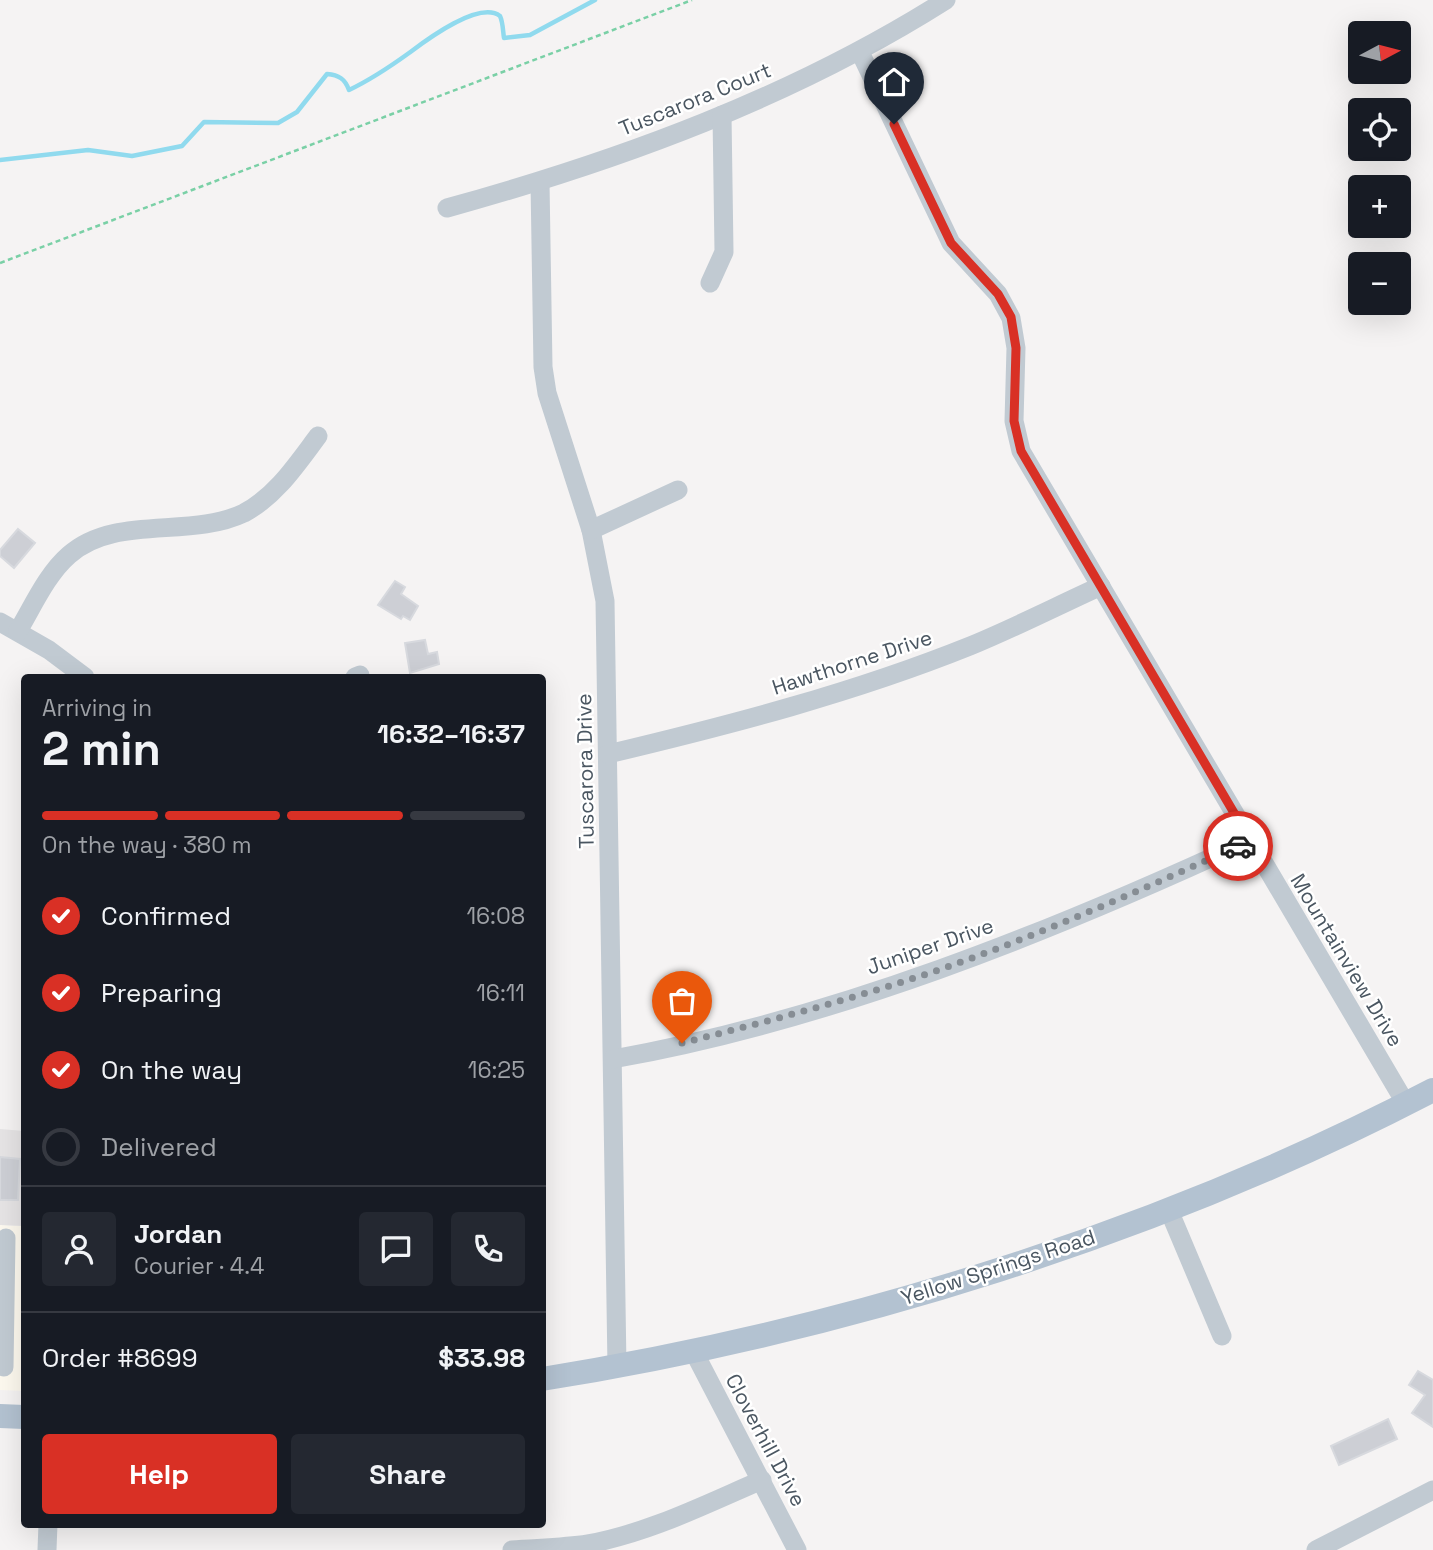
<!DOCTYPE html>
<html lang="en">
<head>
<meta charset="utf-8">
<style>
  :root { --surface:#171b24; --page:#242831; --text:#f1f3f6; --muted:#9ea1a6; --line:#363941; --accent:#d93025 }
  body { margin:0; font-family:"Space Grotesk",sans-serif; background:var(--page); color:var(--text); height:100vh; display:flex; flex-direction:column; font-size:26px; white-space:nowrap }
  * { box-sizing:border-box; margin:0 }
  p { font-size:23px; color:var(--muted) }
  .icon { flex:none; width:38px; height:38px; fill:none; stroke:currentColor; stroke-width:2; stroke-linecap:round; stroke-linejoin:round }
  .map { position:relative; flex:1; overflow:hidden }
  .details { position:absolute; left:21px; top:674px; width:525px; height:854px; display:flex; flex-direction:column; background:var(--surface); border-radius:7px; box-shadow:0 7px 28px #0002 }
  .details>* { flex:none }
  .needle { width:46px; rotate:83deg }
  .tools { position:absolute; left:1348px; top:21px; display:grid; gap:14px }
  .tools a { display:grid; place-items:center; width:63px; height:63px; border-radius:7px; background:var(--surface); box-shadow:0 7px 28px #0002; font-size:35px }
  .pin { position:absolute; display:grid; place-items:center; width:60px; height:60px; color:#fff; margin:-72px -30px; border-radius:50% 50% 50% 0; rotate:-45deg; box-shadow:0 0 7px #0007 }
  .pin .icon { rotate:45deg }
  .courier { position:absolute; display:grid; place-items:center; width:70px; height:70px; margin:-35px; border:5px solid #d93025; border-radius:50%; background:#fff; color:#222; box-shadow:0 2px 9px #0007 }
  .overview em { font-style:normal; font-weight:800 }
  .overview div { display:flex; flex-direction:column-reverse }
  .overview { display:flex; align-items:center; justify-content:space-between; height:119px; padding:0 21px }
  h1 { font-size:46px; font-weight:800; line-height:52px }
  .bar { display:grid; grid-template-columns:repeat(4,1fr); gap:10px 7px; align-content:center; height:84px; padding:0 21px }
  .bar i { height:9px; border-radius:5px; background:var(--line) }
  .bar .current { background:var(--accent) }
  .bar p { grid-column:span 4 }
  .line { display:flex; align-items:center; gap:18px; padding:0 21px; border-top:2px solid var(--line) }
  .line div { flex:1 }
  .round { display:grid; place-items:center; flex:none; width:74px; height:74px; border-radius:7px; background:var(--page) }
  ol { padding:0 21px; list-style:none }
  li { display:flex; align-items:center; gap:21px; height:77px }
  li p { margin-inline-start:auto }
  li .icon { padding:7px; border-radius:50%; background:var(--accent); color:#fff; stroke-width:4 }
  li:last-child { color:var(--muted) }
  li i { width:38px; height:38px; border:4px solid var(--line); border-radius:50% }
  .button { display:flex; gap:14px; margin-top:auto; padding:14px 21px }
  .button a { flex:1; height:80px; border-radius:7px; background:var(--accent); color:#fff; font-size:28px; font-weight:800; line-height:80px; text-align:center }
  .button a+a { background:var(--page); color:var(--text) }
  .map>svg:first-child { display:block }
  .commercial { fill:#fdf9ef }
  .education { fill:#e6e4e5 }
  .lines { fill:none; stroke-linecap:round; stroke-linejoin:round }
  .stream { stroke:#90daee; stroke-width:4.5 }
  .building { fill:#cdcfd5; stroke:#d7d9de; stroke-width:2 }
  .path { stroke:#7ad0a6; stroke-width:2.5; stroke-dasharray:5 3.5; stroke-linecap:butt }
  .minor { stroke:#c1cad2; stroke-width:19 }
  .major { stroke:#b3c2d1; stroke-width:24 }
  .done { stroke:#868d94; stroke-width:7; stroke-dasharray:0 12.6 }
  .route { stroke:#d93025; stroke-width:9 }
  .labels { text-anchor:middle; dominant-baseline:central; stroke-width:5; stroke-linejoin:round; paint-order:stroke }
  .street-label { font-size:21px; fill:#4a5661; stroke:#fff }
</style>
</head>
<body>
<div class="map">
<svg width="1433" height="1550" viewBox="0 0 1433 1550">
  <rect width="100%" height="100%" fill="#f5f3f3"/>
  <!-- commercial -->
  <polygon class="commercial" points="0,1225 24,1226 24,1391 0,1390"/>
  <!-- education -->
  <polygon class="education" points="0,1129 24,1131 24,1226 0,1225"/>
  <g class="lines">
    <!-- stream -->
    <path class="stream" d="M0 160 88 150 132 156 182 146 204 122 278 123 297 112 327 74C339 75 345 79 349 90 370 80 391 66 409 53 425 41 479 0 500 16 503 22 503 32 504 38L530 35 595 0"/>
  </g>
  <!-- building -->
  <g class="building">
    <polygon points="18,529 35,543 14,568 0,556 0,550"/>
    <polygon points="395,581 405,587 401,594 418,606 410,620 403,616 401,619 378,605"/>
    <polygon points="425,640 428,654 437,652 439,664 410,673 405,643"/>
    <polygon points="0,1157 20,1159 18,1200 0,1200"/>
    <polygon points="1418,1371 1433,1380 1433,1427 1412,1413 1425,1395 1409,1385"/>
    <polygon points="1388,1419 1397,1439 1339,1465 1331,1446"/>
  </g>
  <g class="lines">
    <!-- path -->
    <polyline class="path" points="0,263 692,0"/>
    <!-- minor -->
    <g class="minor">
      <polyline points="860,52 951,243 998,294 1011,318 1016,348 1014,421 1021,451 1406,1104"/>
      <polyline points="540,182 543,367 547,393 591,530 605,601 617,1367"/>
      <path d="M447 208C621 160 793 97 946 0"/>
      <polyline points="710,283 724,252 722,115"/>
      <polyline points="591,530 678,490"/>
      <polyline points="0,622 49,650 85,677"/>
      <path d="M18 631C33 606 47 574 69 555 115 514 190 539 244 513 276 496 297 464 318 436"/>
      <polyline points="355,677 360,675"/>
      <path d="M608 754C730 725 853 693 970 646 1014 628 1057 606 1101 586"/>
      <path d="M613 1059C832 1020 1049 933 1250 840"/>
      <polyline points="1168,1208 1222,1336"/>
      <polyline points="694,1352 797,1550"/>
      <polyline points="4,1367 6,1238"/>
      <polyline points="47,1550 48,1524"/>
      <path d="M512 1550C537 1548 563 1548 588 1544 649 1533 706 1504 762 1480"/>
      <polyline points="1316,1550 1433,1490"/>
    </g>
    <!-- major -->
    <g class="major">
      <path d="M542 1379C847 1330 1159 1233 1433 1090"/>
      <polyline points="0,1416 24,1417"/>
    </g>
  </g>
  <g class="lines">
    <!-- done -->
    <path class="done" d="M682 1043C773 1020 864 996 953 965 1050 930 1144 889 1238 846"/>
    <!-- route -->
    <polyline class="route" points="894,124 951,243 998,294 1011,317 1016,348 1014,421 1021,451 1250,840 1238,846"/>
  </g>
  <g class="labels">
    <!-- street labels -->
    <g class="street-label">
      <text transform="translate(695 99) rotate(-22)">Tuscarora Court</text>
      <text transform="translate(852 662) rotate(-18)">Hawthorne Drive</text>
      <text transform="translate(585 771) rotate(-91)">Tuscarora Drive</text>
      <text transform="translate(930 946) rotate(-19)">Juniper Drive</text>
      <text transform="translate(1347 960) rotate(59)">Mountainview Drive</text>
      <text transform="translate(998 1267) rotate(-18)">Yellow Springs Road</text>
      <text transform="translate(766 1440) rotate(62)">Cloverhill Drive</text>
    </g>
  </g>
</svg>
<div class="tools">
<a><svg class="needle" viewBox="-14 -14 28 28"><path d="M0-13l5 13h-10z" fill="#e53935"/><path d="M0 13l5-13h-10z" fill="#9ea1a6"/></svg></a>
<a><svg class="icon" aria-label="locate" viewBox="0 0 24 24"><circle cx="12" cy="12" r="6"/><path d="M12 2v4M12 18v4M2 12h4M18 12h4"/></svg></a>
<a>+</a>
<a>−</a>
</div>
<div class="pin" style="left:682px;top:1043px;background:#ea580c"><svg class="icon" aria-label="bag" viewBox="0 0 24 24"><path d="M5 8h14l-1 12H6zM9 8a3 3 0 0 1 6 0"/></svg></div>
<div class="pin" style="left:894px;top:124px;background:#1f2937"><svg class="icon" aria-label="home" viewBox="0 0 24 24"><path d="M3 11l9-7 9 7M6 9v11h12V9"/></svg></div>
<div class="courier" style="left:1238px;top:846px"><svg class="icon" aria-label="car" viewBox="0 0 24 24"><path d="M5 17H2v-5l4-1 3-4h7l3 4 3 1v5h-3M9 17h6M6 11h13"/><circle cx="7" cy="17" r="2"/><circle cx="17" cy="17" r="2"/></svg></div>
<section class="details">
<div class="overview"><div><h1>2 min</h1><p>Arriving in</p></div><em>16:32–16:37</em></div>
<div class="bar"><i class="current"></i><i class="current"></i><i class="current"></i><i></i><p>On the way · 380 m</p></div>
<ol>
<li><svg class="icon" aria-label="check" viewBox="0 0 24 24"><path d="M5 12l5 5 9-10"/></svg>Confirmed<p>16:08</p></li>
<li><svg class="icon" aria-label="check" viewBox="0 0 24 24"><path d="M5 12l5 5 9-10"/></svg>Preparing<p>16:11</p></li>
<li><svg class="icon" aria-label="check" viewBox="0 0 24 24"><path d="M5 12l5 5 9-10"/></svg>On the way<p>16:25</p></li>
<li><i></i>Delivered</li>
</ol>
<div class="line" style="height:126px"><a class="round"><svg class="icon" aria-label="person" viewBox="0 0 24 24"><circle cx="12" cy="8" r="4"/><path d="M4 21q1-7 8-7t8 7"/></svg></a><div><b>Jordan</b><p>Courier · 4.4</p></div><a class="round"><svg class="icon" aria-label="chat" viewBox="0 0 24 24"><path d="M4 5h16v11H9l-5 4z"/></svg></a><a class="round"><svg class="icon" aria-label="phone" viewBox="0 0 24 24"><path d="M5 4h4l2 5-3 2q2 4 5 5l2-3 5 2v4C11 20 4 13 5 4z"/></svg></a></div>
<div class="line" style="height:91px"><div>Order #8699</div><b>$33.98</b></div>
<div class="button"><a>Help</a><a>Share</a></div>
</section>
</div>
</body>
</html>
